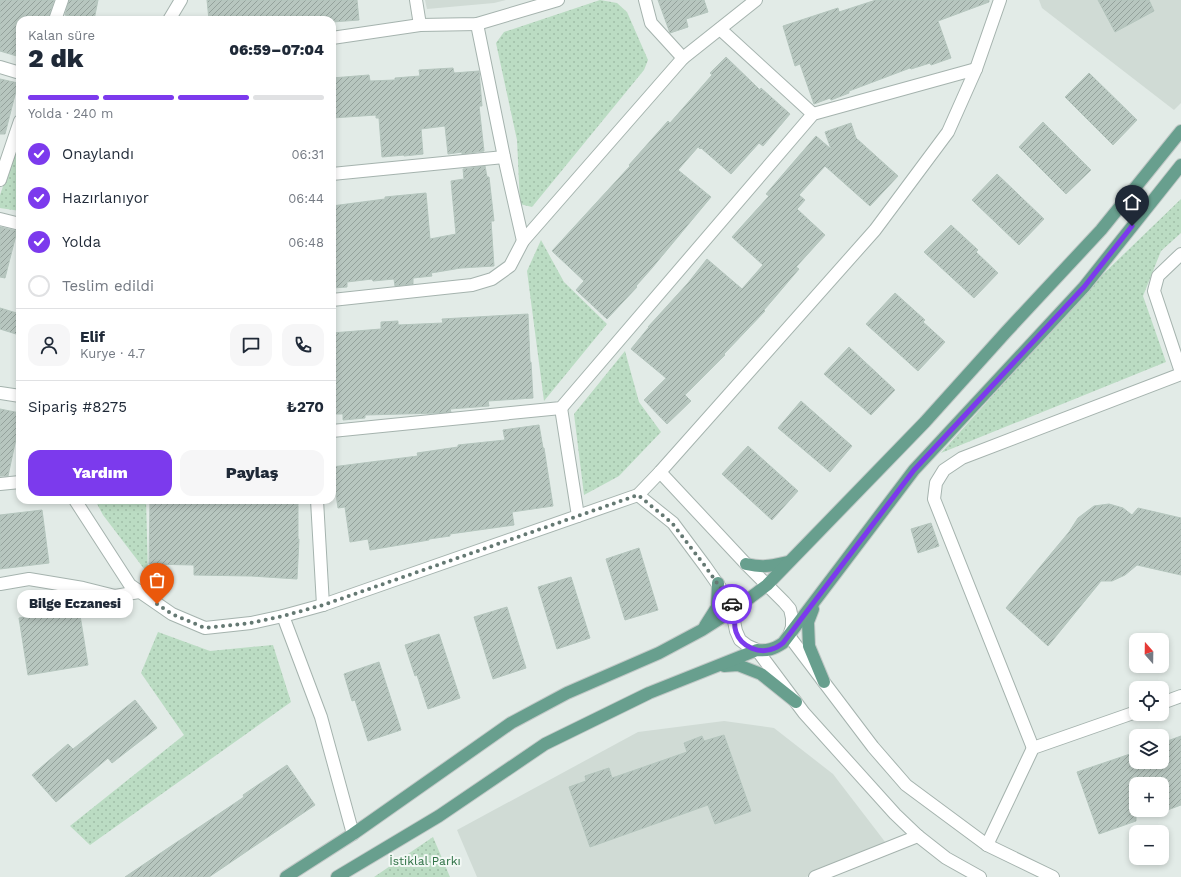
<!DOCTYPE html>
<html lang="tr">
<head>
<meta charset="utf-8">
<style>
  :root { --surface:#fff; --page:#f6f6f7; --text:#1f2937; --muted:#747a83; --line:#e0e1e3; --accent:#7c3aed }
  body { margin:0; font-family:"Work Sans",sans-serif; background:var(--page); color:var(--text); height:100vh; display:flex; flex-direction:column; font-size:15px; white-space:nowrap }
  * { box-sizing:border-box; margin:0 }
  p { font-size:13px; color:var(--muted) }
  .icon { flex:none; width:22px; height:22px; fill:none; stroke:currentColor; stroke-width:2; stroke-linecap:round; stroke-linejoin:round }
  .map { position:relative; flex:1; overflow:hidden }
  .drawer { position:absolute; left:16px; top:16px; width:320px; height:488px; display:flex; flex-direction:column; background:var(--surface); border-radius:12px; box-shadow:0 2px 6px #0003 }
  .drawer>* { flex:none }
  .needle { width:26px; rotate:340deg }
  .fabs { position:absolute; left:1129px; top:633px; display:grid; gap:8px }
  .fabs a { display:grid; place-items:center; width:40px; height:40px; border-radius:8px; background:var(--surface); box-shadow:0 2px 6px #0003; font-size:20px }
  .pin { position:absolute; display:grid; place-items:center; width:34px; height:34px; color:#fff; margin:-41px -17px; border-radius:50% 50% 50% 0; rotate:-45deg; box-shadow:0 0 4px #0007 }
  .pin .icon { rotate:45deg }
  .courier { position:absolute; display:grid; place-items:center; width:40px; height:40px; margin:-20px; border:3px solid #7c3aed; border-radius:50%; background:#fff; color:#222; box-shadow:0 1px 5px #0007 }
  .bubble { position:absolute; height:28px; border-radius:12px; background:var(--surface); box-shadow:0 2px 6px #0003; font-size:13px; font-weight:800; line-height:28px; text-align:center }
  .headline em { font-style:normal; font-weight:800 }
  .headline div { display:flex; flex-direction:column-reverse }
  .headline { display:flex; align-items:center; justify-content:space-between; height:68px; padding:0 12px }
  h1 { font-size:26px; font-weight:800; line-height:30px }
  .bar { display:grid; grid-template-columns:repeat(4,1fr); gap:6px 4px; align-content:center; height:48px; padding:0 12px }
  .bar i { height:5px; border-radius:3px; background:var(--line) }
  .bar .selected { background:var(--accent) }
  .bar p { grid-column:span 4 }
  .line { display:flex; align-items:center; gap:10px; padding:0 12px; border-top:1px solid var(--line) }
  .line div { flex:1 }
  .round { display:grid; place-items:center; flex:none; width:42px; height:42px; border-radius:12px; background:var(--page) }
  ol { padding:0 12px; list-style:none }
  li { display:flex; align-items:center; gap:12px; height:44px }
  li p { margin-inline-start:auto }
  li .icon { padding:4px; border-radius:50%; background:var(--accent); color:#fff; stroke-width:4 }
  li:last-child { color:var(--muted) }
  li i { width:22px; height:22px; border:2px solid var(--line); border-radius:50% }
  .primary-button { display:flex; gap:8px; margin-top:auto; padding:8px 12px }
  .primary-button a { flex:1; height:46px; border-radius:12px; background:var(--accent); color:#fff; font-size:16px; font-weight:800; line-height:46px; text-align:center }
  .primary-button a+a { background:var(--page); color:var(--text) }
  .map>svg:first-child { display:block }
  .built { fill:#d0dbd5 }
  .park { fill:url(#park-dots) }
  .building { fill:url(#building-hatch); stroke:#b4c5bd }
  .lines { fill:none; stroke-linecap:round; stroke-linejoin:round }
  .minor-casing { stroke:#a5b3ae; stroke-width:14 }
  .major-casing { stroke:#c1c8c6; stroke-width:14 }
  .minor { stroke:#fff; stroke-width:12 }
  .major { stroke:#689f8e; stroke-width:12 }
  .done { stroke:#657973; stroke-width:4; stroke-dasharray:0 7.2 }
  .route { stroke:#7c3aed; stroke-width:5 }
  .labels { text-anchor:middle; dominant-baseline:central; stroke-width:4; stroke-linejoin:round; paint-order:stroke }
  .park-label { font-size:12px; fill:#2e7145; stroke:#f2f8f5 }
</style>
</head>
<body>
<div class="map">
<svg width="1181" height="877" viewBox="0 0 1181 877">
  <defs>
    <pattern id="park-dots" width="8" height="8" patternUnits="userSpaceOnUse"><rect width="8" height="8" fill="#bbdcc3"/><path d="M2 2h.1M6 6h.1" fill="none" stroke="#a0bea8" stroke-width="1.8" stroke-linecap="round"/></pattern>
    <pattern id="building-hatch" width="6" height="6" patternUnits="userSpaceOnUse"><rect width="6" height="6" fill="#b7c6bf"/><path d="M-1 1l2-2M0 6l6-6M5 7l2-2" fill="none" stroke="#94a29c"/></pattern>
  </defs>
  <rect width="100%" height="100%" fill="#e2ebe7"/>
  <!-- built -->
  <g class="built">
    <polygon points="425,0 506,0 494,3 427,9"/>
    <polygon points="1039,0 1181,0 1181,103 1174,110 1042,8"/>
    <polygon points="724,721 774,728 833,774 889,847 806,877 477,877 457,830 638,732"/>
  </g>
  <!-- park -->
  <g class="park">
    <polygon points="600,0 617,3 627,12 648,60 644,70 532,207 520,204 517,140 496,43 504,32"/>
    <polygon points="20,137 20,211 0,208 0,195"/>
    <polygon points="1181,199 1181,233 1161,251 1143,296 1166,362 941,453 1097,280"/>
    <polygon points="541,240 564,282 607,324 544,401 527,271"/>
    <polygon points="625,351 639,402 661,432 619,476 584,495 574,414"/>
    <polygon points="95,500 146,500 148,574 103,515"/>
    <polygon points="158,632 210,651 273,645 291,702 90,845 70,826 184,735 141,673"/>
    <polygon points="433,837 450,877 374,877"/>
  </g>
  <!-- building -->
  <g class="building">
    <polygon points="0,0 54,0 48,20 20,20 20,57 0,51"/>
    <polygon points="69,0 98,0 94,20 65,15"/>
    <polygon points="207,0 357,0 359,20 332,22 332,20 209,20"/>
    <polygon points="658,0 704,0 708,12 686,19 688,27 670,33"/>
    <polygon points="876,0 989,0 989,2 938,21 951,58 931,65 930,63 911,69 910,68 849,91 849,93 831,100 830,98 814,104 800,64 795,66 783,26 838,8 839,12"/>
    <polygon points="1098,0 1149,0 1154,11 1115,32"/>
    <polygon points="726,57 760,90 761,88 790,114 763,146 759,143 731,174 701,148 700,149 698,147 678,170 711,197 652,268 636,286 637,287 607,319 576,290 584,281 552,251 630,166 629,165 668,121 670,123 712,75 710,73"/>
    <polygon points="453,68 454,73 479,71 482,106 479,106 484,151 462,154 462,152 448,154 445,126 421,129 423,154 404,156 404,155 382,157 379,118 376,118 376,115 332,118 332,78 369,75 370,81 395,80 395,78 420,76 419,70"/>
    <polygon points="1089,73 1137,120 1113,145 1065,97"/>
    <polygon points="0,79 18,83 5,134 0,134"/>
    <polygon points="1043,122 1091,170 1066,194 1019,147"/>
    <polygon points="851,123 856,138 898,176 870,206 825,166 799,195 805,200 797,209 825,235 796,267 799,269 764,310 765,311 724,354 725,355 685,395 691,401 667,424 644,400 666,378 631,349 649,327 648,327 688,283 707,259 742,289 763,265 732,237 769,196 766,194 816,136 831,149 825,132"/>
    <polygon points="485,166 487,177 489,177 494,221 491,221 494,266 461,268 431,273 432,276 413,278 413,284 395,286 394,279 373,281 372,279 347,282 347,287 332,288 332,206 385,199 385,197 426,193 430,239 456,234 451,181 464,179 463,169"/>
    <polygon points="997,174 1044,219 1019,245 972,200"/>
    <polygon points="951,225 978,250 976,252 998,273 974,298 924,252"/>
    <polygon points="0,227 17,231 5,278 0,277"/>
    <polygon points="895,293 925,320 923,322 945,342 918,371 866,324"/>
    <polygon points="0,308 20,314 20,321 16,334 0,329"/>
    <polygon points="528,314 530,362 531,362 533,398 488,401 489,406 450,409 451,412 439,413 365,415 365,418 343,420 343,414 332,414 332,333 381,329 381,322 398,321 398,325 443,323 442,319"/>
    <polygon points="849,347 895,390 871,415 824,374"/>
    <polygon points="801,401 852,446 830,472 778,428"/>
    <polygon points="0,409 20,413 20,420 8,476 0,476"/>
    <polygon points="539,425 543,448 544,448 553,506 512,512 514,525 450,534 450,536 429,539 429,540 370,550 368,539 350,542 345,507 338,508 332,467 418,456 417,453 458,447 458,445 505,440 503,430"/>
    <polygon points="748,446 798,491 772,520 722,474"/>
    <polygon points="150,500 298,500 298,539 299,539 297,579 251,576 194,575 194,565 149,564"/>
    <polygon points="1109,504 1123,508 1132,515 1138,508 1181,518 1181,575 1137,565 1125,575 1112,581 1101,581 1048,646 1006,608 1069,532 1078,518 1094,506"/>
    <polygon points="42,510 49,563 0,569 0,515"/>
    <polygon points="931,523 939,546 918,553 911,529"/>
    <polygon points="639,548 658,610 625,620 606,559"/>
    <polygon points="571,577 590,638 557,649 538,587"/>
    <polygon points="507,607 526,668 493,679 474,617"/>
    <polygon points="79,609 88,665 28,675 19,618"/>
    <polygon points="439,634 460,698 428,709 417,675 415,676 405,645"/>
    <polygon points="379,662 401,730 368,741 355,700 352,701 344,674"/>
    <polygon points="135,700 157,728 112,763 108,758 56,802 32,775 68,744 73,749"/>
    <polygon points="724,735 751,811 715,824 708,805 590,847 569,787 586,781 585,776 609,768 612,778 687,752 684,743 702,736 704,741"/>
    <polygon points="1181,736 1181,805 1162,812 1162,784 1136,784 1136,821 1099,834 1077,772 1136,752 1136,762 1162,762 1162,743"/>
    <polygon points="287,765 315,805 209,877 125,877 244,797 243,795"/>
  </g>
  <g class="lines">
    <defs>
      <g id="minor">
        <polyline points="416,0 420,25"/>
        <polyline points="645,0 651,23 683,58"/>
        <polyline points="55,20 62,0"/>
        <polyline points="169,20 181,0"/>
        <polyline points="477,24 504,157 523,241"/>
        <polyline points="720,29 813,114"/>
        <polyline points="332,38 420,25 477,24 558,0"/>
        <polyline points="0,67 20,73"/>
        <polyline points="332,174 504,157"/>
        <polyline points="0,180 20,121"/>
        <polyline points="0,219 20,224"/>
        <polyline points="1181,254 1158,276 1154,291 1181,372"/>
        <polyline points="332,300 472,285 492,279 510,266 523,241 683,58 756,0"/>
        <polyline points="0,393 20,396"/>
        <polyline points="561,408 578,516"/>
        <polyline points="332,431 561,408 813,114 976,69"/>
        <polyline points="660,472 746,564 784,602 790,609 792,618 792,627 789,636 873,747 906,785 987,845 1053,877"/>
        <polyline points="0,484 20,482"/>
        <polyline points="638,495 673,523 705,566 735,609 734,621 736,631 740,640 748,646 757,650 804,713 895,814 918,836 946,858 980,877"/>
        <polyline points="75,500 130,585 172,614 205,628 251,623 283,616 323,605 638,495 660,472 875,230 948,132 976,69 1000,0"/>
        <polyline points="317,500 323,605"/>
        <polyline points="0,584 29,579 83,588 115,596 139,592"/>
        <polyline points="283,616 321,717 353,834"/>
        <polyline points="1162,703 1181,696"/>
        <polyline points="1033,748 934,499 936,483 944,470 962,458 1181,374"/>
        <polyline points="987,845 1033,748 1136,712"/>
        <polyline points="815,877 918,836"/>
      </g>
      <g id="major">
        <path d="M746 564C764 568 770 566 788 562"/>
        <polyline points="813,609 808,622 809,646 824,682"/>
        <polyline points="705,626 717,607 718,583"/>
        <polyline points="724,666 738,665 761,674 796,702"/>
        <polyline points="286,877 353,834 511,723 567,693 659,653 702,630 735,609 767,585 925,422 1006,332 1101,230 1181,131"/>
        <path d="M337 877 439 816 545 744 649 693 757 650C768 651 774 649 783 643L914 470 1084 287 1181 165"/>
      </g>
    </defs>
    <!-- minor casing -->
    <use href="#minor" class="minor-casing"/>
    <!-- major casing -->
    <use href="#major" class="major-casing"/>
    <!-- minor -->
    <use href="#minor" class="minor"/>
    <!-- major -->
    <use href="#major" class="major"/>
  </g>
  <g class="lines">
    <!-- done -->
    <polyline class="done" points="157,604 172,614 205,628 251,623 283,616 323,605 638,495 672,523 705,566 732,604"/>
    <!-- route -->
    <path class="route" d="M732 604C738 613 732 621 736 632 741 647 760 655 775 648 778 647 780 645 783 643L914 470 1084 287 1132 226"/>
  </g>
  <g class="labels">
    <!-- park labels -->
    <g class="park-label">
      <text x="425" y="861">İstiklal Parkı</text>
    </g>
  </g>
</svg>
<div class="fabs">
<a><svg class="needle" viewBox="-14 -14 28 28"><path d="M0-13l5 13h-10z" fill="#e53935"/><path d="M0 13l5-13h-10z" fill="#747a83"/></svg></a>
<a><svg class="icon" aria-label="locate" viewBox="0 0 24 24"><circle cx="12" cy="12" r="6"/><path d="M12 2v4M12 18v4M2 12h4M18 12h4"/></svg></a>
<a><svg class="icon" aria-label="layers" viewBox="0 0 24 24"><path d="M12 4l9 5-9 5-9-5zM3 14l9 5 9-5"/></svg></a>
<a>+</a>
<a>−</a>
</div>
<div class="pin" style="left:157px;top:604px;background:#ea580c"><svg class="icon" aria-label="bag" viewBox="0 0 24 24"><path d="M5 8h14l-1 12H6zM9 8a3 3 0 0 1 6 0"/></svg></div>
<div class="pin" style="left:1132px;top:226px;background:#1f2937"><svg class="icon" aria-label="home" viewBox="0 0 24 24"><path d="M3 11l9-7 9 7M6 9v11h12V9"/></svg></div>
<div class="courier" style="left:732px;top:604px"><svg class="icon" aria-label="car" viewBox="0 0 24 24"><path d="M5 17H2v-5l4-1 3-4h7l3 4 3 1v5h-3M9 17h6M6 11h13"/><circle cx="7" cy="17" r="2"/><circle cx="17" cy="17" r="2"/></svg></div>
<div class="bubble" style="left:17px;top:590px;width:116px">Bilge Eczanesi</div>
<section class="drawer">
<div class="headline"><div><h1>2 dk</h1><p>Kalan süre</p></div><em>06:59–07:04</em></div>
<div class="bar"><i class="selected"></i><i class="selected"></i><i class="selected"></i><i></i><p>Yolda · 240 m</p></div>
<ol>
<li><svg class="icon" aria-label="check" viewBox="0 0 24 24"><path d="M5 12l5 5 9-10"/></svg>Onaylandı<p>06:31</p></li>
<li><svg class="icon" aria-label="check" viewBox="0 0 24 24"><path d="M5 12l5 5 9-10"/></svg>Hazırlanıyor<p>06:44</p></li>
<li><svg class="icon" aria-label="check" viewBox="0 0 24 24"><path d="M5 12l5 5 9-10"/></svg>Yolda<p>06:48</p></li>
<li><i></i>Teslim edildi</li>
</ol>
<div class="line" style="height:72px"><a class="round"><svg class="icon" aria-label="person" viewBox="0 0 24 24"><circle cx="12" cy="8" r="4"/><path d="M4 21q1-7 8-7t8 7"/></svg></a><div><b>Elif</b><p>Kurye · 4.7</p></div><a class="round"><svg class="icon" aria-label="chat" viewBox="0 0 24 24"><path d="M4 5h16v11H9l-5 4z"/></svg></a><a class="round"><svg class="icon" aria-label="phone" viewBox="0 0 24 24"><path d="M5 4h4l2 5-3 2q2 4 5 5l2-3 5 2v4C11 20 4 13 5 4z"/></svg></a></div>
<div class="line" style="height:52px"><div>Sipariş #8275</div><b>₺270</b></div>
<div class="primary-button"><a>Yardım</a><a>Paylaş</a></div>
</section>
</div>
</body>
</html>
